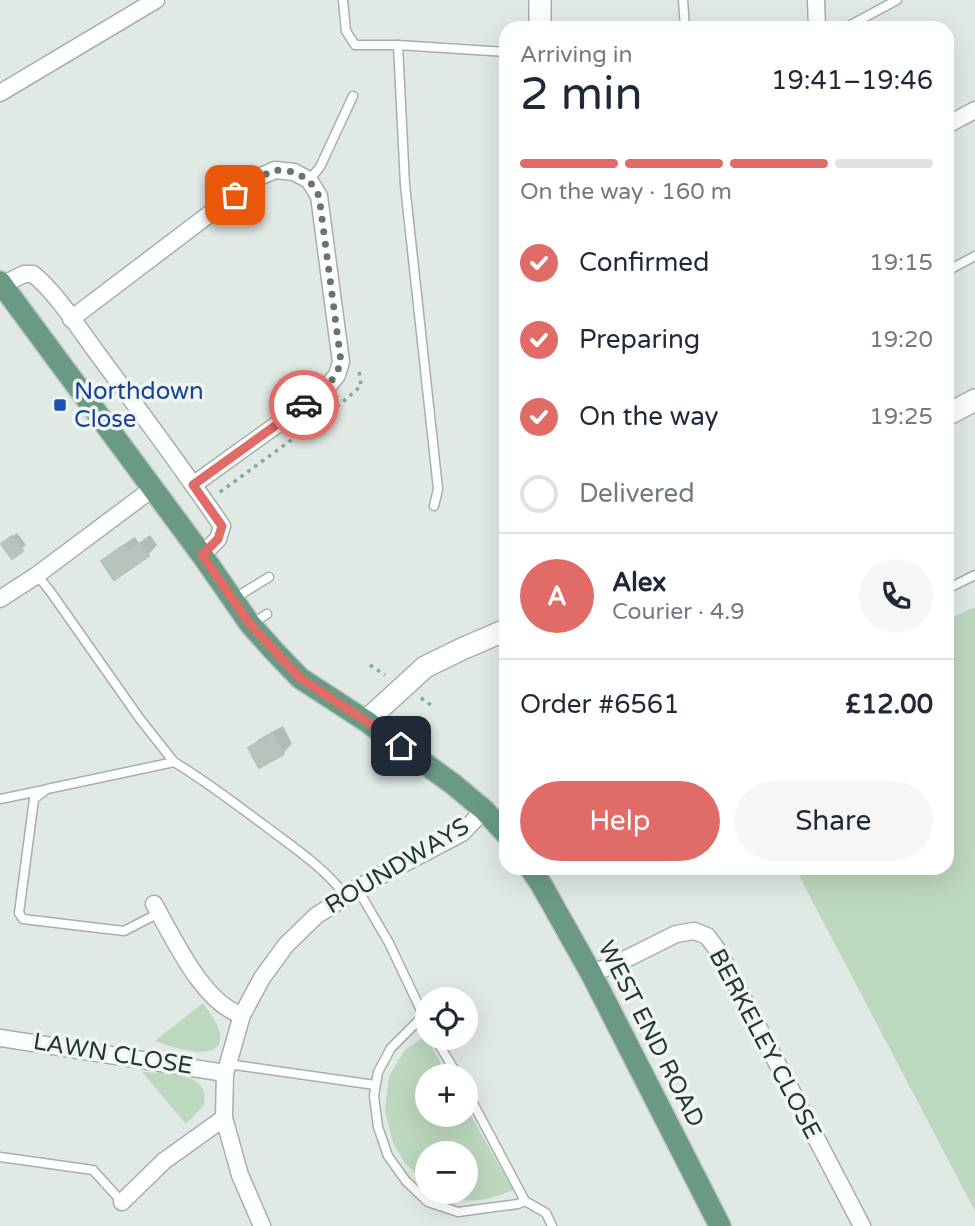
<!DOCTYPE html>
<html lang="en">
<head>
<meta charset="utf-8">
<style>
  :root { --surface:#fff; --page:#f6f6f7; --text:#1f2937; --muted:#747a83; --line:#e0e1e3; --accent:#e16c67 }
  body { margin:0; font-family:"Varela Round",sans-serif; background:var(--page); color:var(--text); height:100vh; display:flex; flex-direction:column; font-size:26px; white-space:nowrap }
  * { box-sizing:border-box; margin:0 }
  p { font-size:23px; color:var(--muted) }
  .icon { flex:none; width:38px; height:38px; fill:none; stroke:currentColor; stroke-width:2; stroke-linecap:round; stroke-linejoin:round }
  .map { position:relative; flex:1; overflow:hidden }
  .details { position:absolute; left:499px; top:21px; width:455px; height:854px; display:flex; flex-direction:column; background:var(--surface); border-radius:21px; box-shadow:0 7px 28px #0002 }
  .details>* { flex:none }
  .tools { position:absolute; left:415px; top:987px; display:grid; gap:14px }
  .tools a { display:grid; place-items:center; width:63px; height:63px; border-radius:50%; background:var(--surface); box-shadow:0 7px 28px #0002; font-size:35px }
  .pin { position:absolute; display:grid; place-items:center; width:60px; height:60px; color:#fff; margin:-30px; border-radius:14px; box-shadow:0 4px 10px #0006 }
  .courier { position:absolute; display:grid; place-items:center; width:70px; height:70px; margin:-35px; border:5px solid #e16c67; border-radius:50%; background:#fff; color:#222; box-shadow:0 2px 9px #0007 }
  .summary em { font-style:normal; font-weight:600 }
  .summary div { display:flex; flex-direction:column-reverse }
  .summary { display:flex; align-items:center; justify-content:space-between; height:119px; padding:0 21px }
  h1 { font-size:46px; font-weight:600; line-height:52px }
  .bar { display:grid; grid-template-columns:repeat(4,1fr); gap:10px 7px; align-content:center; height:84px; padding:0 21px }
  .bar i { height:9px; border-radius:5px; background:var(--line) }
  .bar .current { background:var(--accent) }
  .bar p { grid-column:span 4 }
  .line { display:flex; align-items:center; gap:18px; padding:0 21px; border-top:2px solid var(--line) }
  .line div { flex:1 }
  .round { display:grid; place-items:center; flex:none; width:74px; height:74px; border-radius:37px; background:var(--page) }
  ol { padding:0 21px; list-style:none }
  li { display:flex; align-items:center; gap:21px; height:77px }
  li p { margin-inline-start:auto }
  li .icon { padding:7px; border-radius:50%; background:var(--accent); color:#fff; stroke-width:4 }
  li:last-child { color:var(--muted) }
  li i { width:38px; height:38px; border:4px solid var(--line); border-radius:50% }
  .primary-button { display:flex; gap:14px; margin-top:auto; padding:14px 21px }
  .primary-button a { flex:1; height:80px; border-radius:42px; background:var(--accent); color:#fff; font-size:28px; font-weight:600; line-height:80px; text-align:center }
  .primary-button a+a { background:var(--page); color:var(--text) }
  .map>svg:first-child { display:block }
  .green { fill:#bcd8be }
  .shadow { fill:#0003 }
  .building { fill:#b6c4bc; stroke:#b4c2b9; stroke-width:2 }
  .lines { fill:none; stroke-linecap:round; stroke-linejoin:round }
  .service-casing { stroke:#a4b0aa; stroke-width:11 }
  .minor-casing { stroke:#a4b0aa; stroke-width:19 }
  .tertiary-casing { stroke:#a4b0aa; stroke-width:24 }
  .primary-casing { stroke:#bdc3c0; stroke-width:24 }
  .path { stroke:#85a996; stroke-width:3.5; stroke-dasharray:3.5 5; stroke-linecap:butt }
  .service { stroke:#fff; stroke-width:8 }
  .minor { stroke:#fff; stroke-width:16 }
  .tertiary { stroke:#fff; stroke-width:21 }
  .primary { stroke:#6a9a84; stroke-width:21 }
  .done { stroke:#66766e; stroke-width:7; stroke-dasharray:0 12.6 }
  .route { stroke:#e16c67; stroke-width:9 }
  .transit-dot { fill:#1a4fb4; stroke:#f1f6f2; stroke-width:2.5 }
  .labels { text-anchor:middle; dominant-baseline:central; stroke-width:7; stroke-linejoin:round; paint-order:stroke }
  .transit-label { font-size:24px; fill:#164399; stroke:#f1f6f2; text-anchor:start }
  .street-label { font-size:24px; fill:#23382e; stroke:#f1f6f2 }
</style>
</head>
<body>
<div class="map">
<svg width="975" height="1226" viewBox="0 0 975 1226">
  <rect width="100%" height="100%" fill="#e1e9e4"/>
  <!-- green -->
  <g class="green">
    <polygon points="975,607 975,1211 795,868 947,868 947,620"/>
    <path d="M203 1003C208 1011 215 1019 218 1027 233 1068 171 1047 155 1041Z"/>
    <path d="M426 1036 448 1076H427V1115H466V1107L513 1190C489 1201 462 1206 439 1192H466V1153H427V1184L405 1163 393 1143 385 1110 389 1076 405 1050Z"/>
    <path d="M142 1072C160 1074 199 1071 204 1093 205 1097 204 1101 204 1105L186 1124Z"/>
  </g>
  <!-- shadow -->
  <g class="shadow">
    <polygon points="17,533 26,545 12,556 8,540"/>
    <polygon points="150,535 157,545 148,555 115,578 103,562 112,552 135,537 139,543"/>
    <polygon points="283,726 292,744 283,753 250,748 259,739"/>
  </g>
  <!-- building -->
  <g class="building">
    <polygon points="12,536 23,551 12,559 1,544"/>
    <polygon points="140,543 149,556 114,580 101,561 125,545 130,551"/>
    <polygon points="273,734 284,754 259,768 248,748"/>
  </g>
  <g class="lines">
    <defs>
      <g id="service">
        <polyline points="343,0 346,31 355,45 398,45 506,52"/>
        <polyline points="683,0 685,28"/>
        <polyline points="845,28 897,0"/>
        <polyline points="398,45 405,185 438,489 434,506"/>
        <polyline points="309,180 320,167 353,96"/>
        <polyline points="947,271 975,256"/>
        <polyline points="37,575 50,591 140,719 174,762"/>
        <polyline points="947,589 975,575"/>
        <polyline points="235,598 269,577"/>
        <polyline points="252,623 267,614"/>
        <polyline points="0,799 44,790"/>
        <polyline points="357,888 389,943 427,1023"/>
        <path d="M159 913 124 931 23 919 19 913 34 799 47 789 174 762C206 781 234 803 264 825 290 845 328 870 346 897"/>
        <polyline points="423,1016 391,1048 378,1072 374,1096 378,1127 388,1156 406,1181 428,1202 458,1212 518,1204 525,1201"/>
        <polyline points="435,1038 458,1076"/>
        <polyline points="228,1064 375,1085"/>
        <polyline points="466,1090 525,1201 546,1213 552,1226"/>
        <polyline points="0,1157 93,1170 122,1202"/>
      </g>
      <g id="minor">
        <polyline points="816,0 817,28"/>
        <polyline points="0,93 156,0"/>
        <polyline points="947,125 975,110"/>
        <path d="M2 285 24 274H33C57 293 81 332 100 357 141 413 183 469 222 526L218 539 202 555"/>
        <polyline points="71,319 257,178 275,170 294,172 309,180 319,196 341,362 337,375 325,390 193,485"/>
        <polyline points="0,599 37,575 152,489"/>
        <path d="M154 904C173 937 203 1004 242 1015"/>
        <polyline points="591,973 614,965 676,934 694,931 707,936 719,952 862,1226"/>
        <polyline points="0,1038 225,1073"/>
        <polyline points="122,1202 164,1161 224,1118"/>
        <polyline points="262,1226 240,1175 224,1118 225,1073 228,1064 242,1015 262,978 286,945 317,915 346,897 357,888 462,833 484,810"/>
      </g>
      <g id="tertiary">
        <polyline points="540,0 540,28"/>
        <polyline points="947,415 975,400"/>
        <polyline points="366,721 425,667 464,648 506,630"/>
      </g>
      <g id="primary">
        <polyline points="0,282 202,555 250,624 274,651 300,678 366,721 453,784 484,810 506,834"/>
        <polyline points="530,868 541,884 591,973 720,1226"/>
      </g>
    </defs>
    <!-- service casing -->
    <use href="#service" class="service-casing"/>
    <!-- minor casing -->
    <use href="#minor" class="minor-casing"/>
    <!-- tertiary casing -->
    <use href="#tertiary" class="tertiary-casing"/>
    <!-- primary casing -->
    <use href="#primary" class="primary-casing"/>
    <!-- path -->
    <g class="path">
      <polyline points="220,492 338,406 361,386 359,370"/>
      <polyline points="370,665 385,675"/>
      <polyline points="421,698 431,705"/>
    </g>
    <!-- service -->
    <use href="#service" class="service"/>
    <!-- minor -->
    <use href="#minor" class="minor"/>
    <!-- tertiary -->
    <use href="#tertiary" class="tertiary"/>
    <!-- primary -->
    <use href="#primary" class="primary"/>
  </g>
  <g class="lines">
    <!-- done -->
    <path class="done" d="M235 195 257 178 275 170 294 172 309 180 319 196 341 362C334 383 321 393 304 405"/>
    <!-- route -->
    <polyline class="route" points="304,405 193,485 222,526 218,539 202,555 250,624 300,678 366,721 401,746"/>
  </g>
  <!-- markers -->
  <rect class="transit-dot" x="53" y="398" width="14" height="14" rx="3.5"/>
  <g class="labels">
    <!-- transit labels -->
    <g class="transit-label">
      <text x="74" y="391">Northdown<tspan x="74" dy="28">Close</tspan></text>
    </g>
    <!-- street labels -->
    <g class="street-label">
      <text transform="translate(397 866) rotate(-31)">ROUNDWAYS</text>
      <text transform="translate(651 1034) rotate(63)">WEST END ROAD</text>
      <text transform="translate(765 1044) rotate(62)">BERKELEY CLOSE</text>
      <text transform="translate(113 1054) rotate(9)">LAWN CLOSE</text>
    </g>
  </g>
</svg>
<div class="tools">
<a><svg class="icon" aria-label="locate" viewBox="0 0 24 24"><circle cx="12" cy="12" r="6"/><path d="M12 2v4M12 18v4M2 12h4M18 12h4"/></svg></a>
<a>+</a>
<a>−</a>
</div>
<div class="pin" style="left:235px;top:195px;background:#ea580c"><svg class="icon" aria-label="bag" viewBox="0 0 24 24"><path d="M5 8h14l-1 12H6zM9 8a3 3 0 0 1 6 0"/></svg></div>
<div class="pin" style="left:401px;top:746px;background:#1f2937"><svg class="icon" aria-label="home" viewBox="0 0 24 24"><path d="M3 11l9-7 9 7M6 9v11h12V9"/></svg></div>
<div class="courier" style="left:304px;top:405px"><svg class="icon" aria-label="car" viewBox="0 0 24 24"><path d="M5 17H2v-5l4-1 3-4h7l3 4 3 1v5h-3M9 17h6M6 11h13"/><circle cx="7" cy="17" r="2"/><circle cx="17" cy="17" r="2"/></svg></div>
<section class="details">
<div class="summary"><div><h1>2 min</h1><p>Arriving in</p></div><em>19:41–19:46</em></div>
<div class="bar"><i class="current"></i><i class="current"></i><i class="current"></i><i></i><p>On the way · 160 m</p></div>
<ol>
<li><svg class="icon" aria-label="check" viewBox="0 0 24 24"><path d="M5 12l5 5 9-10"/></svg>Confirmed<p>19:15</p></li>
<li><svg class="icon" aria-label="check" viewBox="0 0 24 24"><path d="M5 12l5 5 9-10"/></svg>Preparing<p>19:20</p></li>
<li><svg class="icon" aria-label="check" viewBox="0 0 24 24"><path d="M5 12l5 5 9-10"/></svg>On the way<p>19:25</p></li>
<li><i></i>Delivered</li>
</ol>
<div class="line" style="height:126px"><b class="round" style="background:var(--accent);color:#fff">A</b><div><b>Alex</b><p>Courier · 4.9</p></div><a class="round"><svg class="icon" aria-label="phone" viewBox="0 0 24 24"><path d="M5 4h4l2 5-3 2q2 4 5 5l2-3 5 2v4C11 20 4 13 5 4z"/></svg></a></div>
<div class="line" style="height:91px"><div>Order #6561</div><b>£12.00</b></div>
<div class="primary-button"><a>Help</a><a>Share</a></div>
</section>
</div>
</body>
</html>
